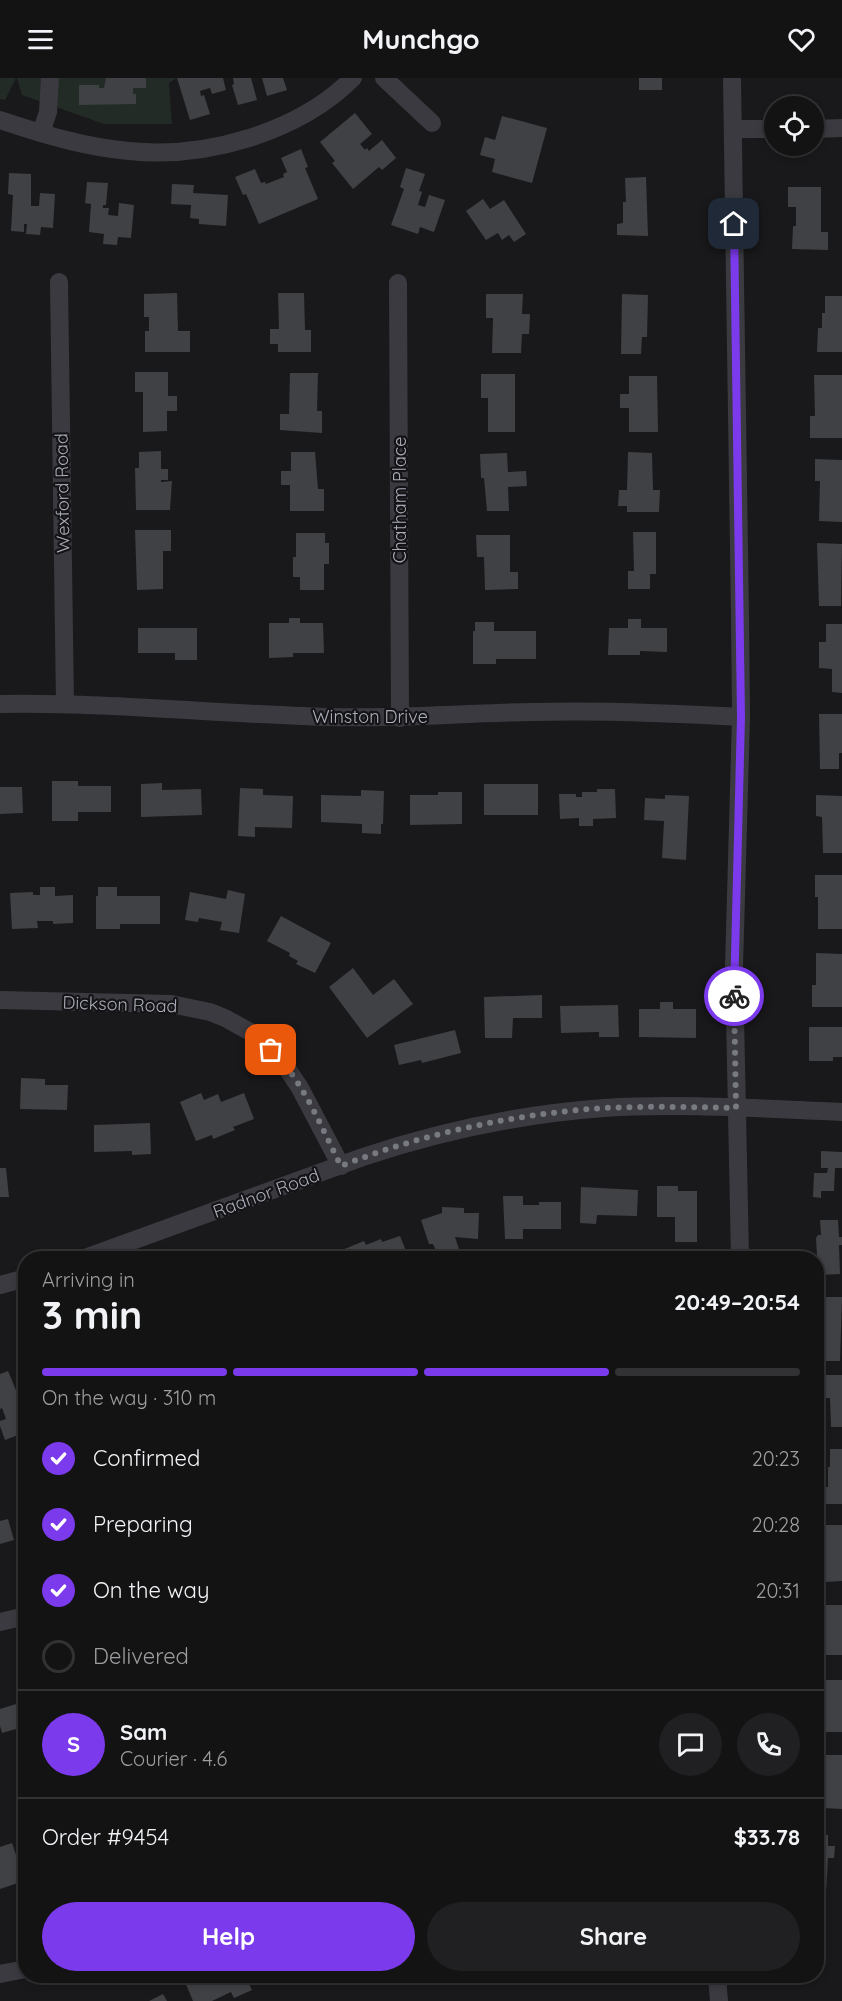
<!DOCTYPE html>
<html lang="en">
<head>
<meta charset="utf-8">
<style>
  :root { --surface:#131314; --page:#202022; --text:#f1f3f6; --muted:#9d9ea0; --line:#323234; --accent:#7c3aed }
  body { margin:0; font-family:Quicksand,sans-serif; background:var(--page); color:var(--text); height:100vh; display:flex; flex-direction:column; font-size:22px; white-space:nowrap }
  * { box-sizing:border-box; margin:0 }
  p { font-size:20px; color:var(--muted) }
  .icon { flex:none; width:33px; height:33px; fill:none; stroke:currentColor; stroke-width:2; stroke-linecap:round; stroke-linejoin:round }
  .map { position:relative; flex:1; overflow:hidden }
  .panel { position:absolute; left:18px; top:1173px; width:806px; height:732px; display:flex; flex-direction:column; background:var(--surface); border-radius:24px; box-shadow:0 3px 9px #0003,0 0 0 2px var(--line) }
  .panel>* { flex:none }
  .buttons { position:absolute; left:764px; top:18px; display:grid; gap:12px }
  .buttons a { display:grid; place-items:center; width:60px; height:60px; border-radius:50%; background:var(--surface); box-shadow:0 3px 9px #0003,0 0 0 2px var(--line); font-size:30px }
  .pin { position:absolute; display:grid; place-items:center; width:51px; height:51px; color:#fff; margin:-26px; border-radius:12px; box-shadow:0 3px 9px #0006 }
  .courier { position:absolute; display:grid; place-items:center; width:60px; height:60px; margin:-30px; border:4px solid #7c3aed; border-radius:50%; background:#fff; color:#222; box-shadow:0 2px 8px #0007 }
  .summary em { font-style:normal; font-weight:700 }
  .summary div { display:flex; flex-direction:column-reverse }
  .summary { display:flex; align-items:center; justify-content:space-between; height:102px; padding:0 24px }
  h1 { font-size:39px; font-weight:700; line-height:45px }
  .bar { display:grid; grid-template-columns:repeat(4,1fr); gap:9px 6px; align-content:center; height:72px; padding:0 24px }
  .bar i { height:8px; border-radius:4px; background:var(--line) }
  .bar .active { background:var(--accent) }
  .bar p { grid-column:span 4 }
  .line { display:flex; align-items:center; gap:15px; padding:0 24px; border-top:2px solid var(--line) }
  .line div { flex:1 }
  .round { display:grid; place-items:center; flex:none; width:63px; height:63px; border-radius:32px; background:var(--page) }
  ol { padding:0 24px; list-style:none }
  li { display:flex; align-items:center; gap:18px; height:66px }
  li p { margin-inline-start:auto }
  li .icon { padding:6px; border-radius:50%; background:var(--accent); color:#fff; stroke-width:4 }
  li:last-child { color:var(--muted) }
  li i { width:33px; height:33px; border:3px solid var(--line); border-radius:50% }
  .cta { display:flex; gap:12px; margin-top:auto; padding:12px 24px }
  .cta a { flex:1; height:69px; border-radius:36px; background:var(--accent); color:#fff; font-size:24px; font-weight:700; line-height:69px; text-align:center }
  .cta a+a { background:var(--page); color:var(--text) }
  header { display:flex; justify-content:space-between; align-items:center; height:78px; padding:0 24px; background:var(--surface); font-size:27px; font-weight:700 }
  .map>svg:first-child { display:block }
  .green { fill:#222b25 }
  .building { fill:#404145 }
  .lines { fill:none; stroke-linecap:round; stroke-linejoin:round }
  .minor { stroke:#3a3a40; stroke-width:18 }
  .done { stroke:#787a82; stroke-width:6; stroke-dasharray:0 10.8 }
  .route { stroke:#7c3aed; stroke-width:8 }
  .labels { text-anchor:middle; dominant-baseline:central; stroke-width:4.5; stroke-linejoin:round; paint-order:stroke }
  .street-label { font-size:18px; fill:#abaeba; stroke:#141316 }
</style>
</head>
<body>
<header><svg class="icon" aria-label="menu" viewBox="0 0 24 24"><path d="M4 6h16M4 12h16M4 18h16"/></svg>Munchgo<svg class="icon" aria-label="heart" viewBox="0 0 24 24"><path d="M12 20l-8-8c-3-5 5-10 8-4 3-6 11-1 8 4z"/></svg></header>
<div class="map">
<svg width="842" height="1923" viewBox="0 0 842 1923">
  <rect width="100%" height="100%" fill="#19191b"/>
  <!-- green -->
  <g class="green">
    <polygon points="0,0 16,0 5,22 0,21"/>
    <polygon points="17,0 177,0 169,5 172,46 104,46 22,17"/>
  </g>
  <!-- building -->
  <g class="building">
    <polygon points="106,0 146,0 146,10 133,10 133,16 136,16 136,26 79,27 79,7 99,7 99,10 104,10"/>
    <polygon points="177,0 223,0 226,12 212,16 210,10 200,13 201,18 204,17 210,36 190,42"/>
    <polygon points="233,0 251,0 257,22 238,27 232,7 234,6"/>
    <polygon points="262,0 283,0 287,12 267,18"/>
    <rect x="639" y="0" width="23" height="12"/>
    <polygon points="355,35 372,56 360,66 365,72 367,70 369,73 382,62 396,80 382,92 379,89 353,111 332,85 335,83 320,64"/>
    <polygon points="502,38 547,50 532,105 492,94 495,81 480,77 485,59 495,62"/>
    <polygon points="301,71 308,89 305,90 318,121 259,146 246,116 243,117 235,99 255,91 261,105 265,104 266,106 284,99 283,96 287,94 281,80"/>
    <polygon points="406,90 425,96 419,113 422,114 418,127 425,129 429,117 445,122 434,154 420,149 418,156 391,147 404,111 400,109"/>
    <polygon points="9,95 31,96 31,128 39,128 40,115 55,116 53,150 41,149 40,157 26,156 27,146 24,146 24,154 11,153 13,117 8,116"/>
    <polygon points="646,99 648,158 617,157 617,146 623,145 623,124 626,124 625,100"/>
    <polygon points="87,104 108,105 106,127 103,127 103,130 109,130 108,137 118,138 119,125 134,127 131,160 118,159 117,167 103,166 104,156 89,154 91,126 85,125"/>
    <polygon points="172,106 194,107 193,115 228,117 226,148 199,146 199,141 190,140 191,127 171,126"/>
    <polygon points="788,109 821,109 821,154 828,154 828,172 792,171 793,148 796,148 796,129 788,129"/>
    <polygon points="483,121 490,131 504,122 526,156 514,164 509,157 502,162 498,155 486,162 466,133"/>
    <polygon points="177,215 178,253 190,253 190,274 145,274 145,253 149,253 149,239 144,239 144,216"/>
    <polygon points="278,215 304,215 305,252 311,252 311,274 278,274 278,266 270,266 270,251 279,251"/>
    <polygon points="486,216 523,216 522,236 530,236 529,256 522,256 521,275 492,275 493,240 486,240"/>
    <polygon points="622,216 648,217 647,259 642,259 641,276 621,276"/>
    <polygon points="825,218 842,218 842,274 817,274 818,250 822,250 822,235 825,235"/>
    <polygon points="135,294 168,294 168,318 177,318 177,333 167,333 167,353 143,354 143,314 135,314"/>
    <polygon points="290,295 318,295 317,333 322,333 322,355 280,352 280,336 289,336"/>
    <polygon points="481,296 515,296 515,354 488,354 488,320 481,320"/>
    <polygon points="814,297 842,297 842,360 810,360 810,338 815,338"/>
    <polygon points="629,298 657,298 658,354 629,354 629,330 620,330 620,316 629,316"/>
    <polygon points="161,373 161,391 168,391 168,402 161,402 161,404 172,403 170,432 136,432 135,390 139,390 139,374"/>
    <polygon points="291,374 315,374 318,411 324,411 324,433 290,433 290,407 281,407 281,393 291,393"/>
    <polygon points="628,374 652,375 653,412 660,412 659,434 627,434 627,428 618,428 619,412 627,412"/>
    <polygon points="507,375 508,394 526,393 527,408 508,409 509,433 487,433 484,400 481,400 480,376"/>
    <polygon points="815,381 842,382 842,444 819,443 820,403 815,403"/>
    <polygon points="135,452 171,452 171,473 163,473 163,511 137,512"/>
    <polygon points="633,454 656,454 656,496 650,496 650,511 628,511 628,493 634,493"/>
    <polygon points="296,455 325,455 325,465 329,465 329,486 324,486 324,512 300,512 300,499 293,499 293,479 296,479"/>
    <polygon points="476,457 510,457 510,494 518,494 518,511 485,512 484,479 477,479"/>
    <polygon points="817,465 842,466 841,528 819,528"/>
    <polygon points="289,540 300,540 300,545 323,545 324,575 293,575 293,579 269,580 269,545 289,545"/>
    <polygon points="628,541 641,541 641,550 667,550 667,574 640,573 640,577 608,577 609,550 628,550"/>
    <polygon points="475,544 494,544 494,553 536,553 536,581 496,581 496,586 473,586 473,553 475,553"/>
    <polygon points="826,546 842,546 842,615 832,614 832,591 819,590 819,564 826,564"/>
    <polygon points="138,550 197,550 197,582 175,582 175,575 138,575"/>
    <polygon points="819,636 842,636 842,675 839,675 839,691 820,691"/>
    <polygon points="52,703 78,703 78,708 111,708 111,734 78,734 78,743 52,743"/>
    <polygon points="162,705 162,712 201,711 202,737 141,739 141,706"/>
    <rect x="484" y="706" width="54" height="31"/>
    <polygon points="0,709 22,709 23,735 0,736"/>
    <polygon points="240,710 263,711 263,717 293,718 292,750 255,749 255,759 238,758"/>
    <polygon points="597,711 615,711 616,740 593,741 593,748 579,748 579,740 560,741 559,716 576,716 576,719 582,719 582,714 597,714"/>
    <polygon points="361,712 384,713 383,746 381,746 381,756 362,755 362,746 321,744 321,717 361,718"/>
    <polygon points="438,714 462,714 462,746 410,747 410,717 438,717"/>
    <polygon points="665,717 689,718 686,782 662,780 664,743 644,742 645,720 665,721"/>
    <polygon points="816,717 842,718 842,775 823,775 822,739 816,738"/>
    <polygon points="815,797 842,797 842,851 818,851 818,819 815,819"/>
    <polygon points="40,809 55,809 55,818 73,817 73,845 53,846 53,843 37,843 38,850 12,851 10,815 33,814 33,817 40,817"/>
    <polygon points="98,809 117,809 117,818 160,818 160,846 120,846 120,851 96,851 96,818 98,818"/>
    <polygon points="228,812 245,816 239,855 220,852 222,844 199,840 198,844 185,842 190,814 226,821"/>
    <polygon points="281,838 331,865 315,895 296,886 298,883 289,878 290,875 267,863"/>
    <polygon points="816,875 842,876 842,929 812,929 812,907 816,907"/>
    <polygon points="353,890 373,917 394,901 413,926 367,960 329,909"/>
    <polygon points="542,917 542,940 513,940 512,960 485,960 484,919"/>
    <polygon points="660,924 673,924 673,931 696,931 696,960 639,959 639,931 660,931"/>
    <polygon points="618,927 619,959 599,959 599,954 561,955 560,928"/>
    <polygon points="809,949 842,949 842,979 833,979 833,983 809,983"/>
    <polygon points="455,952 461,975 422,985 421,982 399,987 394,967"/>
    <polygon points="21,1000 45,1001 45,1007 68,1007 67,1032 20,1031"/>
    <polygon points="201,1015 204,1022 218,1016 221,1024 244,1015 254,1041 233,1049 235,1052 213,1061 212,1057 196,1063 180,1024"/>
    <polygon points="150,1045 151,1076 132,1077 132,1073 94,1074 94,1047"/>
    <polygon points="821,1073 842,1074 842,1090 835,1090 834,1113 821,1113 821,1120 813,1119 814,1095 827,1095 828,1090 821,1090"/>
    <polygon points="0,1090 6,1090 9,1119 0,1119"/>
    <polygon points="657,1108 678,1108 678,1113 697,1113 697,1164 675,1164 675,1139 657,1139"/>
    <polygon points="581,1109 638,1112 637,1138 597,1137 596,1146 580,1145"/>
    <polygon points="503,1118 523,1118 523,1127 539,1127 539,1124 561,1124 561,1151 523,1151 523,1161 505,1161"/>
    <polygon points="442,1129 464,1130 464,1135 479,1135 478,1161 455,1159 461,1177 450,1180 439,1180 433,1166 429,1166 421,1142 442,1135"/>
    <polygon points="820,1142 838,1142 839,1159 842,1159 842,1167 839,1167 840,1196 818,1197 816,1160 818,1157 821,1157"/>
    <polygon points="400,1158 408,1178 402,1180 345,1180 342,1172 364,1163 366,1167 381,1161 382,1164"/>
    <polygon points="819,1219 842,1219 840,1283 816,1283 816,1239 820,1239"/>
    <polygon points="8,1293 26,1336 26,1354 5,1362 0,1348 0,1343 6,1341 2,1330 0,1331 0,1296"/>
    <polygon points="817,1297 842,1297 842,1349 831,1349 830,1320 817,1320"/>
    <polygon points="830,1371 842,1371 842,1426 825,1426 825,1409 828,1409 828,1389 830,1389"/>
    <polygon points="8,1441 14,1462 0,1466 0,1443"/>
    <polygon points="821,1447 842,1447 842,1503 825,1504 825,1471 821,1471"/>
    <polygon points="824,1527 842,1527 842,1577 821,1577 821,1557 824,1557"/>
    <polygon points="819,1602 842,1602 842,1654 825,1654 824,1623 819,1623"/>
    <polygon points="26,1623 26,1657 23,1649 2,1655 0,1648 0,1631"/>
    <polygon points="816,1677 842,1677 842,1731 823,1730 823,1705 816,1705"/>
    <polygon points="816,1757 828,1757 828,1768 835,1768 834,1780 828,1780 826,1814 816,1813"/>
    <polygon points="12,1765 16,1777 19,1776 17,1771 26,1768 26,1799 16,1801 18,1805 0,1811 0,1769"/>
    <polygon points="200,1898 245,1898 252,1912 234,1920 231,1914 212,1923 193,1923 185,1904"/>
    <polygon points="288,1898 305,1898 305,1900 290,1904"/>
    <polygon points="163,1916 167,1923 149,1923"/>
  </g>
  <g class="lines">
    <!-- minor -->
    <g class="minor">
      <polyline points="384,0 432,45"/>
      <polyline points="732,0 740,539 741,639 734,889 740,1180"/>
      <path d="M0 42C42 56 84 69 129 73 205 81 298 55 353 0"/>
      <polyline points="733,51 774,51"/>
      <polyline points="813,51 842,50"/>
      <polyline points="41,55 48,34 50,0"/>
      <polyline points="59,204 65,626"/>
      <polyline points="398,205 400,640"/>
      <path d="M0 626C109 624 218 636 327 639 395 641 463 635 532 634 601 632 671 635 741 639"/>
      <polyline points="0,922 171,926 210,934 225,940 252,955 284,986 300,1010 341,1088"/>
      <path d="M85 1180 363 1079C441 1053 522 1036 604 1030 683 1025 763 1031 842 1034"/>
      <polyline points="0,1207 26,1200"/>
      <polyline points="0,1544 26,1538"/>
      <polyline points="0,1896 26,1891"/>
      <polyline points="717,1898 719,1923"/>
    </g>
  </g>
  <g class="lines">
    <!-- done -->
    <path class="done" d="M271 972C303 1002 321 1049 341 1088 424 1055 515 1036 604 1030 648 1028 692 1029 736 1030L734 918"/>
    <!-- route -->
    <polyline class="route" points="734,918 741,639 734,146"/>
  </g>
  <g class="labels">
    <!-- street labels -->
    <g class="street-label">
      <text transform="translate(62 415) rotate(-91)">Wexford Road</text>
      <text transform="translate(399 422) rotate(-90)">Chatham Place</text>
      <text x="370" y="638">Winston Drive</text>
      <text transform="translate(120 926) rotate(2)">Dickson Road</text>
      <text transform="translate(266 1115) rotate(-20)">Radnor Road</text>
    </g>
  </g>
</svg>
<div class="buttons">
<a><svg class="icon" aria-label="locate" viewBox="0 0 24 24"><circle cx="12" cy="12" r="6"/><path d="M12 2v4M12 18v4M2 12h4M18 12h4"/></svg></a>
</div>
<div class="pin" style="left:271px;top:972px;background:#ea580c"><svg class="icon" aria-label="bag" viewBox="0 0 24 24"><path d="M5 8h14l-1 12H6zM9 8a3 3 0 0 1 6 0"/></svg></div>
<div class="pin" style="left:734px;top:146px;background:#1f2937"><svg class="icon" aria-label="home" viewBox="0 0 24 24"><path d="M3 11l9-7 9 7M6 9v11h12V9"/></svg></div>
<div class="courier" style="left:734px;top:918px"><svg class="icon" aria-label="bike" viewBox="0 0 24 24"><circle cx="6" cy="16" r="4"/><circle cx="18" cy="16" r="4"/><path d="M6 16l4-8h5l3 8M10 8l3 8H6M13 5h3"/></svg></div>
<section class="panel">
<div class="summary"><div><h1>3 min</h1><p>Arriving in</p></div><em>20:49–20:54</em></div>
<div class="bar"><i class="active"></i><i class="active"></i><i class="active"></i><i></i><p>On the way · 310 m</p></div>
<ol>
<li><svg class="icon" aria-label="check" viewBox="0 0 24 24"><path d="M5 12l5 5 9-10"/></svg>Confirmed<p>20:23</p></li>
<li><svg class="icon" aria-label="check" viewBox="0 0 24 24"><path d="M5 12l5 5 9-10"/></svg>Preparing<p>20:28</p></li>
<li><svg class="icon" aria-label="check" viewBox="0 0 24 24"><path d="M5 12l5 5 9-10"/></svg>On the way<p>20:31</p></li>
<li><i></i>Delivered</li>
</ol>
<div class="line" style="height:108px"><b class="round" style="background:var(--accent);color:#fff">S</b><div><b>Sam</b><p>Courier · 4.6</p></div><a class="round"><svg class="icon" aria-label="chat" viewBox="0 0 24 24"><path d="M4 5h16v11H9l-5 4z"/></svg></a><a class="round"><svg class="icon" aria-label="phone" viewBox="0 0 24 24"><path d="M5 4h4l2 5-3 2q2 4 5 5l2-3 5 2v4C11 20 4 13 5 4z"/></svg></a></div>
<div class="line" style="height:78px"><div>Order #9454</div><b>$33.78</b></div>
<div class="cta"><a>Help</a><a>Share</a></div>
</section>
</div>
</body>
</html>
